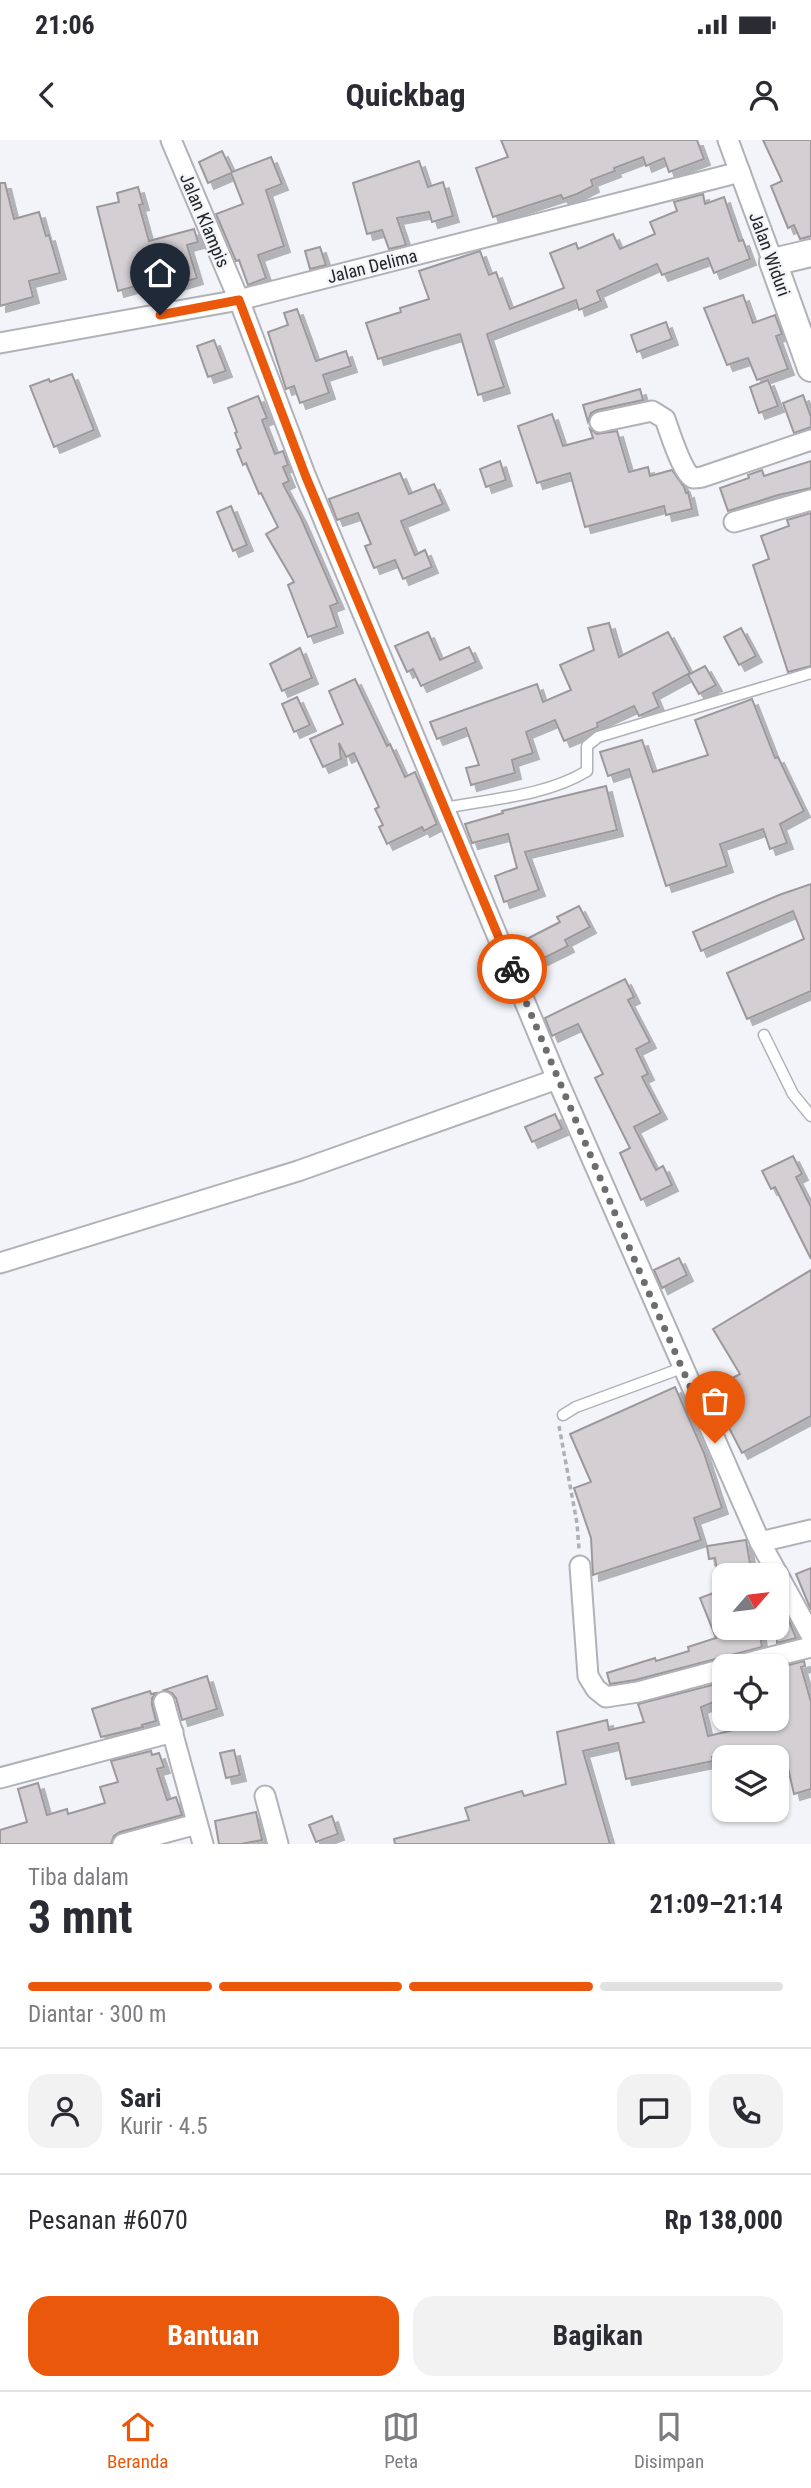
<!DOCTYPE html>
<html lang="id">
<head>
<meta charset="utf-8">
<style>
  :root { --surface:#fff; --page:#f2f2f3; --text:#2b2b33; --muted:#7c7c81; --line:#e1e1e2; --accent:#ea580c }
  body { margin:0; font-family:"Roboto Condensed",sans-serif; background:var(--page); color:var(--text); height:100vh; display:flex; flex-direction:column; font-size:26px; white-space:nowrap }
  * { box-sizing:border-box; margin:0 }
  p { font-size:23px; color:var(--muted) }
  .icon { flex:none; width:38px; height:38px; fill:none; stroke:currentColor; stroke-width:2; stroke-linecap:round; stroke-linejoin:round }
  .map { position:relative; height:1704px; overflow:hidden }
  .details { display:flex; flex-direction:column; background:var(--surface); flex:1 }
  .details>* { flex:none }
  .needle { width:46px; rotate:62deg }
  .controls { position:absolute; left:712px; top:1423px; display:grid; gap:14px }
  .controls a { display:grid; place-items:center; width:77px; height:77px; border-radius:14px; background:var(--surface); box-shadow:0 2px 5px #0004; font-size:35px }
  .pin { position:absolute; display:grid; place-items:center; width:60px; height:60px; color:#fff; margin:-72px -30px; border-radius:50% 50% 50% 0; rotate:-45deg; box-shadow:0 0 7px #0007 }
  .pin .icon { rotate:45deg }
  .courier { position:absolute; display:grid; place-items:center; width:70px; height:70px; margin:-35px; border:5px solid #ea580c; border-radius:50%; background:#fff; color:#222; box-shadow:0 2px 9px #0007 }
  .summary em { font-style:normal; font-weight:700 }
  .summary div { display:flex; flex-direction:column-reverse }
  .summary { display:flex; align-items:center; justify-content:space-between; height:119px; padding:0 28px }
  h1 { font-size:46px; font-weight:700; line-height:52px }
  .bar { display:grid; grid-template-columns:repeat(4,1fr); gap:10px 7px; align-content:center; height:84px; padding:0 28px }
  .bar i { height:9px; border-radius:5px; background:var(--line) }
  .bar .selected { background:var(--accent) }
  .bar p { grid-column:span 4 }
  .line { display:flex; align-items:center; gap:18px; padding:0 28px; border-top:2px solid var(--line) }
  .line div { flex:1 }
  .round { display:grid; place-items:center; flex:none; width:74px; height:74px; border-radius:21px; background:var(--page) }
  .primary-button { display:flex; gap:14px; margin-top:auto; padding:14px 28px }
  .primary-button a { flex:1; height:80px; border-radius:21px; background:var(--accent); color:#fff; font-size:28px; font-weight:700; line-height:80px; text-align:center }
  .primary-button a+a { background:var(--page); color:var(--text) }
  .status { display:flex; justify-content:space-between; align-items:center; height:49px; padding:0 35px; background:var(--surface); direction:ltr }
  .status svg { height:19px; fill:currentColor }
  header { display:flex; justify-content:space-between; align-items:center; height:91px; padding:0 28px; background:var(--surface); font-size:32px; font-weight:700 }
  .dock { display:flex; justify-content:space-around; align-items:center; height:98px; border-top:2px solid var(--line); background:var(--surface); font-size:19px; color:var(--muted) }
  .dock a { display:grid; justify-items:center; gap:4px }
  .dock .selected { color:var(--accent) }
  .map>svg:first-child { display:block }
  .building { fill:#d4cfd2; stroke:#9d989b; stroke-width:2; filter:url(#shadow) }
  .lines { fill:none; stroke-linecap:round; stroke-linejoin:round }
  .lane-casing { stroke:#b0b2b8; stroke-width:13 }
  .street-casing { stroke:#b0b2b8; stroke-width:23 }
  .secondary-casing { stroke:#b0b2b8; stroke-width:30 }
  .path { stroke:#aeb0b4; stroke-width:3.5; stroke-dasharray:5 3.5; stroke-linecap:butt }
  .lane { stroke:#fff; stroke-width:10 }
  .street { stroke:#fff; stroke-width:19 }
  .secondary { stroke:#fff; stroke-width:26 }
  .done { stroke:#6d6d70; stroke-width:7; stroke-dasharray:0 12.6 }
  .route { stroke:#ea580c; stroke-width:9 }
  .labels { text-anchor:middle; dominant-baseline:central; stroke-width:5; stroke-linejoin:round; paint-order:stroke }
  .street-label { font-size:18px; fill:#252527; stroke:#f2f4f9 }
</style>
</head>
<body>
<div class="status"><b>21:06</b><svg viewBox="0 0 49 12"><path d="M0 12V9h3v3zM5 12V6h3v6zM10 12V3h3v9zM15 12V0h3v12zM26 1h20v11H26zM47 4h2v5h-2z"/></svg></div>
<header><svg class="icon" aria-label="back" viewBox="0 0 24 24"><path d="M15 5l-7 7 7 7"/></svg>Quickbag<svg class="icon" aria-label="person" viewBox="0 0 24 24"><circle cx="12" cy="8" r="4"/><path d="M4 21q1-7 8-7t8 7"/></svg></header>
<div class="map">
<svg width="811" height="1704" viewBox="0 0 811 1704">
  <defs>
    <filter id="shadow"><feDropShadow dx="6" dy="6" stdDeviation="0" flood-color="#0004"/></filter>
  </defs>
  <rect width="100%" height="100%" fill="#f2f4f9"/>
  <!-- building -->
  <g class="building">
    <polygon points="501,0 697,0 704,19 669,32 664,18 646,26 643,17 614,28 615,31 591,40 593,46 577,54 563,59 561,55 493,77 476,28 508,17"/>
    <polygon points="763,0 811,0 811,96 800,99 794,85 788,88 771,46 782,41"/>
    <polygon points="222,11 232,32 271,17 282,44 266,50 284,106 258,115 266,138 248,145 239,120 236,121 216,74 243,64 231,33 208,43 199,22"/>
    <polygon points="419,21 428,47 443,42 453,76 432,82 429,72 397,78 406,105 389,109 382,90 367,94 353,43"/>
    <polygon points="0,43 5,43 14,79 39,72 46,96 49,95 60,133 29,141 33,157 0,166"/>
    <polygon points="138,47 143,64 139,65 149,101 194,89 198,102 187,105 197,138 177,144 176,140 141,150 139,145 118,151 97,67 119,62 117,53"/>
    <polygon points="703,54 705,64 724,57 739,101 743,100 750,119 714,133 708,118 662,135 657,124 597,151 601,161 579,170 576,160 487,194 504,247 478,255 460,194 378,219 366,183 401,172 400,168 429,159 419,131 480,111 489,135 496,132 510,169 564,148 550,113 576,103 578,109 613,94 620,109 655,94 650,82 677,71 674,62"/>
    <polygon points="320,107 326,125 310,129 305,111"/>
    <polygon points="743,155 753,183 775,175 782,194 776,196 788,229 757,240 748,218 727,225 704,168"/>
    <polygon points="297,169 316,221 346,211 351,226 323,235 329,253 300,263 294,246 286,249 268,192 288,185 284,173"/>
    <polygon points="666,182 672,199 637,212 631,195"/>
    <polygon points="214,200 226,231 208,237 197,206"/>
    <polygon points="72,234 94,290 54,307 30,246 49,239 50,242"/>
    <polygon points="768,240 778,266 759,273 750,247"/>
    <polygon points="640,249 643,260 597,270 591,273 588,282 583,265"/>
    <polygon points="803,255 811,277 811,287 794,293 783,263"/>
    <polygon points="258,256 267,278 262,280 275,314 283,311 288,325 283,327 289,341 283,344 301,378 338,463 330,466 337,487 308,497 288,445 294,442 266,394 278,387 261,353 259,354 246,323 243,325 237,310 241,308 235,293 237,292 228,268"/>
    <polygon points="552,274 563,306 593,298 590,289 597,294 617,291 629,332 648,327 650,336 672,330 684,347 686,353 688,352 692,369 666,375 664,366 585,387 570,333 537,343 518,286"/>
    <polygon points="500,321 506,340 486,347 480,329"/>
    <polygon points="811,321 811,348 778,355 728,371 720,348 749,338 748,335 762,330 764,336"/>
    <polygon points="400,333 409,354 434,344 443,364 401,381 415,415 425,410 432,427 403,439 395,420 374,428 365,406 371,404 358,373 337,380 329,359"/>
    <polygon points="231,366 247,405 233,411 217,372"/>
    <polygon points="811,373 811,526 788,532 753,425 769,419 761,396 789,386 787,380"/>
    <polygon points="609,483 619,517 668,492 690,533 653,553 659,567 639,576 634,566 597,583 598,587 564,601 555,580 526,592 533,613 512,620 515,633 471,645 466,628 479,625 466,588 437,599 430,582 537,544 543,562 571,550 560,525 594,510 588,488"/>
    <polygon points="741,488 756,516 739,525 724,497"/>
    <polygon points="428,492 440,520 469,507 476,522 421,546 413,529 407,532 395,506"/>
    <polygon points="300,508 312,538 282,551 270,524"/>
    <polygon points="705,526 716,545 699,554 688,535"/>
    <polygon points="355,539 387,606 390,604 405,637 415,632 437,684 424,691 422,687 387,704 379,687 383,685 375,669 379,667 354,613 346,617 339,603 341,619 323,627 310,599 343,584 329,551"/>
    <polygon points="297,557 310,585 294,592 282,564"/>
    <polygon points="752,559 775,618 778,617 804,671 780,684 787,703 770,709 763,689 720,704 727,726 666,746 629,629 608,636 600,612 642,600 653,632 708,615 695,580"/>
    <polygon points="606,646 617,690 525,712 539,750 504,762 495,736 517,728 508,694 472,703 465,684 503,673 502,671"/>
    <polygon points="811,744 811,851 747,879 727,833 804,799 793,771 701,811 693,792 779,755"/>
    <polygon points="579,766 590,787 565,800 568,806 526,827 515,805 560,782 557,777"/>
    <polygon points="625,839 634,857 628,860 650,902 636,909 648,934 642,937 661,973 634,987 656,1030 663,1026 672,1045 641,1060 620,1013 630,1008 595,938 603,934 578,884 552,896 545,878"/>
    <polygon points="555,974 562,989 532,1002 525,987"/>
    <polygon points="793,1016 802,1034 796,1037 811,1067 811,1119 775,1047 771,1049 762,1031"/>
    <polygon points="679,1118 687,1135 662,1148 654,1130"/>
    <polygon points="811,1130 811,1276 742,1313 726,1282 729,1280 712,1249 740,1234 713,1189"/>
    <polygon points="675,1247 704,1313 722,1368 694,1378 701,1400 593,1435 591,1398 574,1348 591,1342 570,1294"/>
    <polygon points="746,1400 752,1435 718,1435 715,1418 709,1419 707,1406"/>
    <polygon points="811,1428 811,1470 796,1434"/>
    <polygon points="724,1449 724,1488 759,1488 762,1507 635,1540 610,1544 607,1533 655,1518 656,1521 689,1511 688,1507 716,1498 700,1458"/>
    <polygon points="787,1476 796,1498 777,1503 777,1479"/>
    <polygon points="804,1521 805,1526 801,1527 811,1562 811,1649 794,1654 788,1628 777,1631 777,1617 712,1617 713,1621 626,1639 618,1603 583,1611 610,1704 395,1704 394,1699 469,1680 465,1668 522,1651 524,1656 566,1644 557,1592 607,1580 609,1590 644,1582 638,1564 724,1542 724,1558 701,1567 708,1596 777,1580 777,1528"/>
    <polygon points="207,1536 217,1569 182,1580 176,1558 172,1553 164,1550"/>
    <polygon points="150,1551 151,1554 156,1553 152,1558 152,1565 156,1581 142,1585 143,1587 101,1597 92,1569"/>
    <polygon points="234,1610 240,1635 226,1638 220,1613"/>
    <polygon points="151,1611 152,1615 159,1613 164,1627 157,1629 167,1660 176,1657 182,1675 120,1692 114,1696 111,1704 0,1704 0,1690 27,1682 18,1649 38,1643 47,1675 67,1669 68,1674 105,1663 100,1647 118,1642 111,1621"/>
    <polygon points="256,1672 262,1700 241,1704 219,1704 215,1681"/>
    <polygon points="332,1676 338,1694 316,1702 309,1685"/>
  </g>
  <g class="lines">
    <defs>
      <g id="lane">
        <path d="M444 668C491 659 546 656 587 631V606L598 597 811 533"/>
        <polyline points="764,895 793,954 811,976"/>
        <polyline points="563,1275 576,1267 682,1228"/>
      </g>
      <g id="street">
        <polyline points="171,0 239,160 306,337 557,939 760,1402 811,1495"/>
        <polyline points="728,0 773,122"/>
        <polyline points="0,203 239,160 740,32"/>
        <path d="M600 282 652 271 665 279C669 290 683 335 693 338 696 338 703 337 705 336L811 300"/>
        <polyline points="734,382 811,360"/>
        <polyline points="0,1123 298,1031 557,939"/>
        <polyline points="760,1402 811,1390"/>
        <polyline points="580,1426 588,1536 596,1549 606,1557 638,1552 724,1529"/>
        <polyline points="736,1526 811,1507"/>
        <polyline points="164,1562 203,1704"/>
        <polyline points="0,1638 173,1592"/>
        <polyline points="265,1656 278,1704"/>
        <polyline points="123,1704 197,1684"/>
      </g>
      <polyline id="secondary" points="811,113 773,122 811,228"/>
    </defs>
    <!-- lane casing -->
    <use href="#lane" class="lane-casing"/>
    <!-- street casing -->
    <use href="#street" class="street-casing"/>
    <!-- secondary casing -->
    <use href="#secondary" class="secondary-casing"/>
    <!-- path -->
    <polyline class="path" points="559,1286 577,1383 579,1409"/>
    <!-- lane -->
    <use href="#lane" class="lane"/>
    <!-- street -->
    <use href="#street" class="street"/>
    <!-- secondary -->
    <use href="#secondary" class="secondary"/>
  </g>
  <g class="lines">
    <!-- done -->
    <polyline class="done" points="512,829 638,1128 715,1303"/>
    <!-- route -->
    <polyline class="route" points="160,175 239,160 306,337 512,829"/>
  </g>
  <g class="labels">
    <!-- street labels -->
    <g class="street-label">
      <text transform="translate(205 80) rotate(67)">Jalan Klampis</text>
      <text transform="translate(770 114) rotate(70)">Jalan Widuri</text>
      <text transform="translate(372 126) rotate(-14)">Jalan Delima</text>
    </g>
  </g>
</svg>
<div class="controls">
<a><svg class="needle" viewBox="-14 -14 28 28"><path d="M0-13l5 13h-10z" fill="#e53935"/><path d="M0 13l5-13h-10z" fill="#7c7c81"/></svg></a>
<a><svg class="icon" aria-label="locate" viewBox="0 0 24 24"><circle cx="12" cy="12" r="6"/><path d="M12 2v4M12 18v4M2 12h4M18 12h4"/></svg></a>
<a><svg class="icon" aria-label="layers" viewBox="0 0 24 24"><path d="M12 4l9 5-9 5-9-5zM3 14l9 5 9-5"/></svg></a>
</div>
<div class="pin" style="left:715px;top:1303px;background:#ea580c"><svg class="icon" aria-label="bag" viewBox="0 0 24 24"><path d="M5 8h14l-1 12H6zM9 8a3 3 0 0 1 6 0"/></svg></div>
<div class="pin" style="left:160px;top:175px;background:#1f2937"><svg class="icon" aria-label="home" viewBox="0 0 24 24"><path d="M3 11l9-7 9 7M6 9v11h12V9"/></svg></div>
<div class="courier" style="left:512px;top:829px"><svg class="icon" aria-label="bike" viewBox="0 0 24 24"><circle cx="6" cy="16" r="4"/><circle cx="18" cy="16" r="4"/><path d="M6 16l4-8h5l3 8M10 8l3 8H6M13 5h3"/></svg></div>
</div>
<section class="details">
<div class="summary"><div><h1>3 mnt</h1><p>Tiba dalam</p></div><em>21:09–21:14</em></div>
<div class="bar"><i class="selected"></i><i class="selected"></i><i class="selected"></i><i></i><p>Diantar · 300 m</p></div>
<div class="line" style="height:126px"><a class="round"><svg class="icon" aria-label="person" viewBox="0 0 24 24"><circle cx="12" cy="8" r="4"/><path d="M4 21q1-7 8-7t8 7"/></svg></a><div><b>Sari</b><p>Kurir · 4.5</p></div><a class="round"><svg class="icon" aria-label="chat" viewBox="0 0 24 24"><path d="M4 5h16v11H9l-5 4z"/></svg></a><a class="round"><svg class="icon" aria-label="phone" viewBox="0 0 24 24"><path d="M5 4h4l2 5-3 2q2 4 5 5l2-3 5 2v4C11 20 4 13 5 4z"/></svg></a></div>
<div class="line" style="height:91px"><div>Pesanan #6070</div><b>Rp 138,000</b></div>
<div class="primary-button"><a>Bantuan</a><a>Bagikan</a></div>
</section>
<nav class="dock">
<a class="selected"><svg class="icon" aria-label="home" viewBox="0 0 24 24"><path d="M3 11l9-7 9 7M6 9v11h12V9"/></svg>Beranda</a>
<a><svg class="icon" aria-label="map" viewBox="0 0 24 24"><path d="M3 6l6-2 6 2 6-2v14l-6 2-6-2-6 2zM9 4v14M15 6v14"/></svg>Peta</a>
<a><svg class="icon" aria-label="saved" viewBox="0 0 24 24"><path d="M7 4h10v16l-5-4-5 4z"/></svg>Disimpan</a>
</nav>
</body>
</html>
